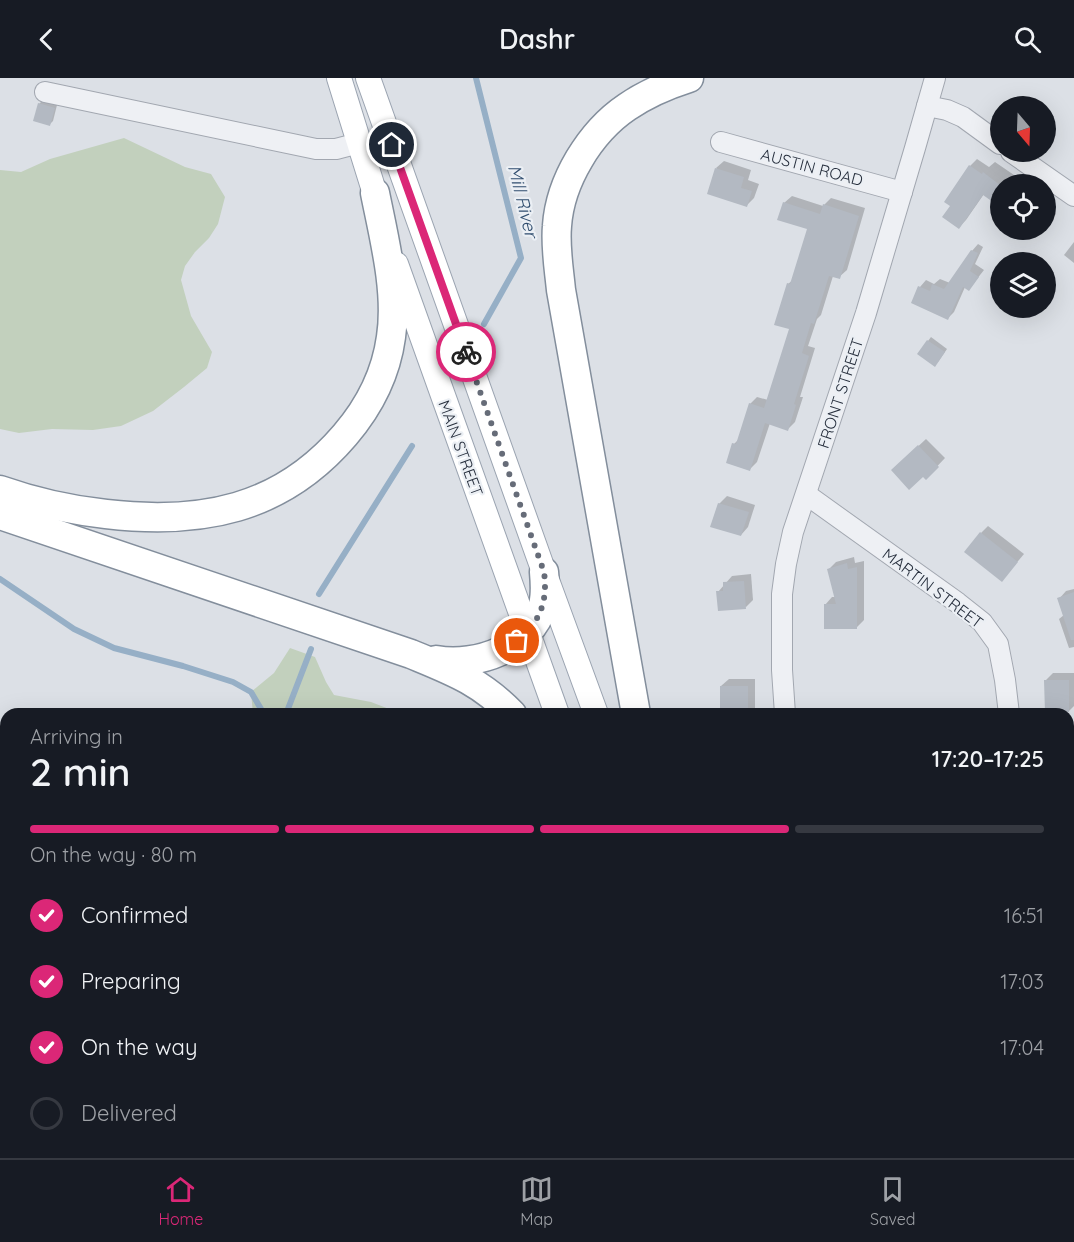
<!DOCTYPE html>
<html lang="en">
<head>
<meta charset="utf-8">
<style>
  :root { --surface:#171b24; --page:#242831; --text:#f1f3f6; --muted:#9ea1a6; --line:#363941; --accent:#db2777 }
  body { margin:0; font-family:Quicksand,sans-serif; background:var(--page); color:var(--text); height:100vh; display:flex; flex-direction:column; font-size:22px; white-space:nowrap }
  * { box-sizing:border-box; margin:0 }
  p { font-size:20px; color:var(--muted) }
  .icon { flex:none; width:33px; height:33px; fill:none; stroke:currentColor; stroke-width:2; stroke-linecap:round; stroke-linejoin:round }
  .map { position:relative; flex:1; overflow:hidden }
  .side { position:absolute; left:0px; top:630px; width:1074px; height:450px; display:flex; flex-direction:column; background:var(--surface); border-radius:18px 18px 0 0; box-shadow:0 6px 24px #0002 }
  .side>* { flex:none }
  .needle { width:39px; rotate:161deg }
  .fabs { position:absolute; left:990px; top:18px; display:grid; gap:12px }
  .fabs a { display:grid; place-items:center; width:66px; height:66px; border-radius:50%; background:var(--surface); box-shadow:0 6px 24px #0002; font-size:30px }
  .pin { position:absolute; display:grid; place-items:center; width:51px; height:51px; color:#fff; margin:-26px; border:3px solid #fff; border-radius:50%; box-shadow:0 2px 6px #0007 }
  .courier { position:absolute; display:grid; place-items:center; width:60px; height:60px; margin:-30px; border:4px solid #db2777; border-radius:50%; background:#fff; color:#222; box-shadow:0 2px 8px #0007 }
  .head em { font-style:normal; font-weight:600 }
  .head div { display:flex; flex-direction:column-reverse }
  .head { display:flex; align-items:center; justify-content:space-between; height:102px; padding:0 30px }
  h1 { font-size:39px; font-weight:600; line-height:45px }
  .bar { display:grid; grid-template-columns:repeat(4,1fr); gap:9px 6px; align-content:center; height:72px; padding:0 30px }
  .bar i { height:8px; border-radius:4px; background:var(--line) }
  .bar .active { background:var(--accent) }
  .bar p { grid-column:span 4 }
  ol { padding:0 30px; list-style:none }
  li { display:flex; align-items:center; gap:18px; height:66px }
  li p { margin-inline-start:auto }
  li .icon { padding:6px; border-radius:50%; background:var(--accent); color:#fff; stroke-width:4 }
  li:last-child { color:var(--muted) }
  li i { width:33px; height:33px; border:3px solid var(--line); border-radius:50% }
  header { display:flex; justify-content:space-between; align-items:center; height:78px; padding:0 30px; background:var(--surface); font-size:27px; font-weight:600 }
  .tabs { display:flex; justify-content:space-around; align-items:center; height:84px; border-top:2px solid var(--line); background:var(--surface); font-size:16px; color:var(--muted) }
  .tabs a { display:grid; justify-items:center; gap:3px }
  .tabs .active { color:var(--accent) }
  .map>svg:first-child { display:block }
  .built { fill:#cacfd8 }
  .green { fill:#c2d0bd }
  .shadow { fill:#0003 }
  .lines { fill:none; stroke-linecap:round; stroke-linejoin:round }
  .stream { stroke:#96afc6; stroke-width:6 }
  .building { fill:#b3b9c2 }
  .minor-casing { stroke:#a2a7b0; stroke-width:22 }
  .major-casing { stroke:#9ba4b1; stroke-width:26 }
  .highway-casing { stroke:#838e9c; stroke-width:31 }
  .minor { stroke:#eef0f4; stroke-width:20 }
  .major { stroke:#fff; stroke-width:24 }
  .highway { stroke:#fff; stroke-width:28 }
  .done { stroke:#666c78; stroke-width:6; stroke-dasharray:0 10.8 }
  .route { stroke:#db2777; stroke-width:8 }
  .labels { text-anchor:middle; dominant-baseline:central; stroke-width:4.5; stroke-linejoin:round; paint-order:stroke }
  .street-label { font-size:16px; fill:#262e3c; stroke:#ebeff4 }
  .water-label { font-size:18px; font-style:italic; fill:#314e6f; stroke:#ebeff4 }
</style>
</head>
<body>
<header><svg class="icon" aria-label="back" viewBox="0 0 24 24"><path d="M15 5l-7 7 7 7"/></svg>Dashr<svg class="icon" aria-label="search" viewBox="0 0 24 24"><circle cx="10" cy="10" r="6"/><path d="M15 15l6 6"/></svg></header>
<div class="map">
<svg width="1074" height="1080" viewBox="0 0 1074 1080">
  <rect width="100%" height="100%" fill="#dce0e6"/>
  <!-- built -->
  <polygon class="built" points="514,1074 712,1074 714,1080 516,1080"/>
  <!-- green -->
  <g class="green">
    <polygon points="124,60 185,89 211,96 225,119 218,146 209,160 195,174 185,188 181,202 191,238 212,274 207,290 184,309 153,333 121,348 93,352 52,351 19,355 0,351 0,92 21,94 50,81"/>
    <polygon points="290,570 315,579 326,604 334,617 371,624 402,636 253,636 251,614 274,595"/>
    <polygon points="1074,750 1074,1002 1068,1004 1068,751"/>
    <polygon points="116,1074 424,1074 425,1080 114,1080"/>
  </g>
  <!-- shadow -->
  <g class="shadow">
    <polygon points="42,23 57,27 53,43 50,46 39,26"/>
    <polygon points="977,81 989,89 995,84 1020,101 1016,106 1000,106 1000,127 984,116 966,142 959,149 952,128 970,88"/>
    <polygon points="724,83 751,92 748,102 759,106 754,120 747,127 716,90"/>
    <polygon points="792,118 823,128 831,120 865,130 847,192 839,199 833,198 821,237 817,241 808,268 815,270 800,319 803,319 795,344 788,351 770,345 757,384 750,391 734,366 740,360 750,326 757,319 768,322 790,250 788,206 793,202 809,150 784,125"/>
    <polygon points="1046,128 1056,136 1046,149"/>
    <polygon points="1074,164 1074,185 1064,177"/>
    <polygon points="978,166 983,169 975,186 984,192 969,211 965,209 954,234 948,240 913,224 920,209 926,202 934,206 940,201 950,205 972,173"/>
    <polygon points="931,259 947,271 938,284 919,275"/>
    <polygon points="926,361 945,380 926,400 923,397 893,392"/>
    <polygon points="727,418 755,427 748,449 741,457 719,426"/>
    <polygon points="988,448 1024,476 1002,502 981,455"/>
    <polygon points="854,479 855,485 864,483 864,542 857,549 825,527 832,519 836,519 829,491 836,484"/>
    <polygon points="751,496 753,522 746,529 718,514 732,498"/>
    <polygon points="1074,511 1074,569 1069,570 1059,541 1064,537 1059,521 1066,513"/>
    <polygon points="1053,595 1074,595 1074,628 1069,633 1046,602"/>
    <polygon points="729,601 755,601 755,631 749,636 721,636 721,608"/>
    <polygon points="6,790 6,817 0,819 0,791"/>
    <polygon points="592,1074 645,1074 631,1080 594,1080"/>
    <polygon points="834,1074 886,1074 888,1080 854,1080 853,1078 846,1080 836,1080"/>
  </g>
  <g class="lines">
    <!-- stream -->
    <g class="stream">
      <polyline points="476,0 521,180 484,246"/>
      <polyline points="0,501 74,551 114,570 183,588 233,604 251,614 264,636"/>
      <polyline points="319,516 412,368"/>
      <polyline points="286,636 311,571"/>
      <polyline points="150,1080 150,1074"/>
    </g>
  </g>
  <!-- building -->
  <g class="building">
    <polygon points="38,25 55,30 50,48 33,43"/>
    <polygon points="969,87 982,96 983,94 1000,107 1000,129 983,117 959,151 942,139 950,128 944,124"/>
    <polygon points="715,90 744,99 741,110 752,113 747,129 707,116"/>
    <polygon points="783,124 820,136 823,126 859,138 840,201 829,198 814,246 811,245 802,275 809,278 794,326 796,327 788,353 765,345 750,393 726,385 732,365 736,366 749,325 764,330 789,251 774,247 787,205 790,206 807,151 777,142"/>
    <polygon points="971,172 978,175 970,193 979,199 969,213 963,209 948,242 911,225 918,208 930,213 932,206 944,211"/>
    <polygon points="927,262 945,274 935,289 917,276"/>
    <polygon points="918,367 939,389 926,402 923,399 909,412 891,392"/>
    <polygon points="718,425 749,434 741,458 710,449"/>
    <polygon points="980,454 1018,484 1002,504 964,474"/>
    <polygon points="847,485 848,491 857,489 857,551 824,551 824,526 836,526 827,491"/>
    <polygon points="744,503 746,531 718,533 716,513 723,513 723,504"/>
    <polygon points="1074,514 1074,562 1071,562 1057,520"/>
    <polygon points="1044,602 1069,602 1069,634 1045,635"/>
    <rect x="720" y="608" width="28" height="28"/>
  </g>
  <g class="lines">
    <defs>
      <g id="minor">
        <polyline points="45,14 316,71 336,71 359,65"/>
        <polyline points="927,28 947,32 963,39 1000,66"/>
        <polyline points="721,64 902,114"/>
        <polyline points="1011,74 1074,118"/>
        <polyline points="807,417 958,525 982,544 998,566 1005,602 1009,636"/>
        <polyline points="785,636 782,592 782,516 786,486 793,454 866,235 915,70 935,0"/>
        <polyline points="685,1074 687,1080"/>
        <polyline points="921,1074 924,1080"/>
      </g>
      <g id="major">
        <polyline points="339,0 380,132"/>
        <polyline points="368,0 544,494 596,636"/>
        <polyline points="396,186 557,636"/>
        <polyline points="739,1074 741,1080"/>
      </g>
      <g id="highway">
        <path d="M0 412C34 424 70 432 106 436 201 447 281 432 345 357 369 329 386 296 391 259 398 214 384 160 375 115"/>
        <path d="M0 437 411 576C452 593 480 603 512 636"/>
        <path d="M436 582C477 589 531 570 543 527 546 516 545 505 544 494"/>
        <path d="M636 636 561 212C559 191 555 169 557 148 560 103 590 54 627 29 646 16 667 7 689 0"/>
      </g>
    </defs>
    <!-- minor casing -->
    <use href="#minor" class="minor-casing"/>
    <!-- major casing -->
    <use href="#major" class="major-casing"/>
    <!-- highway casing -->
    <use href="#highway" class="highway-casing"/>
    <!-- minor -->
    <use href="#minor" class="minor"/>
    <!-- major -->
    <use href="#major" class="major"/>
    <!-- highway -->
    <use href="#highway" class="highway"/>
  </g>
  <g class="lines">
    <!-- done -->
    <path class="done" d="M466 274 544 494C548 524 540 544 517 563"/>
    <!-- route -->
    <polyline class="route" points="392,67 466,274"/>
  </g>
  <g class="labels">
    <!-- street labels -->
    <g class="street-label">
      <text transform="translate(812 89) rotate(15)">AUSTIN ROAD</text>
      <text transform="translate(840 315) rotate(-72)">FRONT STREET</text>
      <text transform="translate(461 370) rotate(70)">MAIN STREET</text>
      <text transform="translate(933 510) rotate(37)">MARTIN STREET</text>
    </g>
    <!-- water labels -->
    <g class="water-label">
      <text transform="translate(523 123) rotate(76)">Mill River</text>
    </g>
  </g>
</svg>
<div class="fabs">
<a><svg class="needle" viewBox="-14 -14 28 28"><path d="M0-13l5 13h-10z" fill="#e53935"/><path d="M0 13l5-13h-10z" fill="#9ea1a6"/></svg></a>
<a><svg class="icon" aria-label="locate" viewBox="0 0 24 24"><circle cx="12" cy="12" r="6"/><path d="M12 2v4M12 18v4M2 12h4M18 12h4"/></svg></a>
<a><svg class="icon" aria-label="layers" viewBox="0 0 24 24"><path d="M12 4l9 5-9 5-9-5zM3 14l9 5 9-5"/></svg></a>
</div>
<div class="pin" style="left:517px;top:563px;background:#ea580c"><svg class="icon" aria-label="bag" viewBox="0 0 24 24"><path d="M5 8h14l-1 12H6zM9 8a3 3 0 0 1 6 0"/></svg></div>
<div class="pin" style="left:392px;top:67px;background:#1f2937"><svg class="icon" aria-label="home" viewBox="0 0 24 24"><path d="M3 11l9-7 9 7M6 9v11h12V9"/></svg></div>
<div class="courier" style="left:466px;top:274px"><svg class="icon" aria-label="bike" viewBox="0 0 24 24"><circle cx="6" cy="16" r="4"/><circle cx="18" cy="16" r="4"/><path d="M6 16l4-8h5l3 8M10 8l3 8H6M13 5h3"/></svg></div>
<section class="side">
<div class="head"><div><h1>2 min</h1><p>Arriving in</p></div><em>17:20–17:25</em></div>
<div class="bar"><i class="active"></i><i class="active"></i><i class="active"></i><i></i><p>On the way · 80 m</p></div>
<ol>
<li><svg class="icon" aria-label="check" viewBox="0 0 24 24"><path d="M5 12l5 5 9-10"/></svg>Confirmed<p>16:51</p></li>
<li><svg class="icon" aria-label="check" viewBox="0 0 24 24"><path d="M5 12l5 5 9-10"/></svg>Preparing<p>17:03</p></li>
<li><svg class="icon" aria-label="check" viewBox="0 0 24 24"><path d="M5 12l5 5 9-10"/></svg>On the way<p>17:04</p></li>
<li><i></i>Delivered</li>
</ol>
</section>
</div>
<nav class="tabs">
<a class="active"><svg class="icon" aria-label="home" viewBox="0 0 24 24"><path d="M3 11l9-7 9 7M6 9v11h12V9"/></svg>Home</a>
<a><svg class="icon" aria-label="map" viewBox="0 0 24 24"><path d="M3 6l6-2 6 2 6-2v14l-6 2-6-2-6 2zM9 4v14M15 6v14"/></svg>Map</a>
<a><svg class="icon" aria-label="saved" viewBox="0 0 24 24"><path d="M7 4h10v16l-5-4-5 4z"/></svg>Saved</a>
</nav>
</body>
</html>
